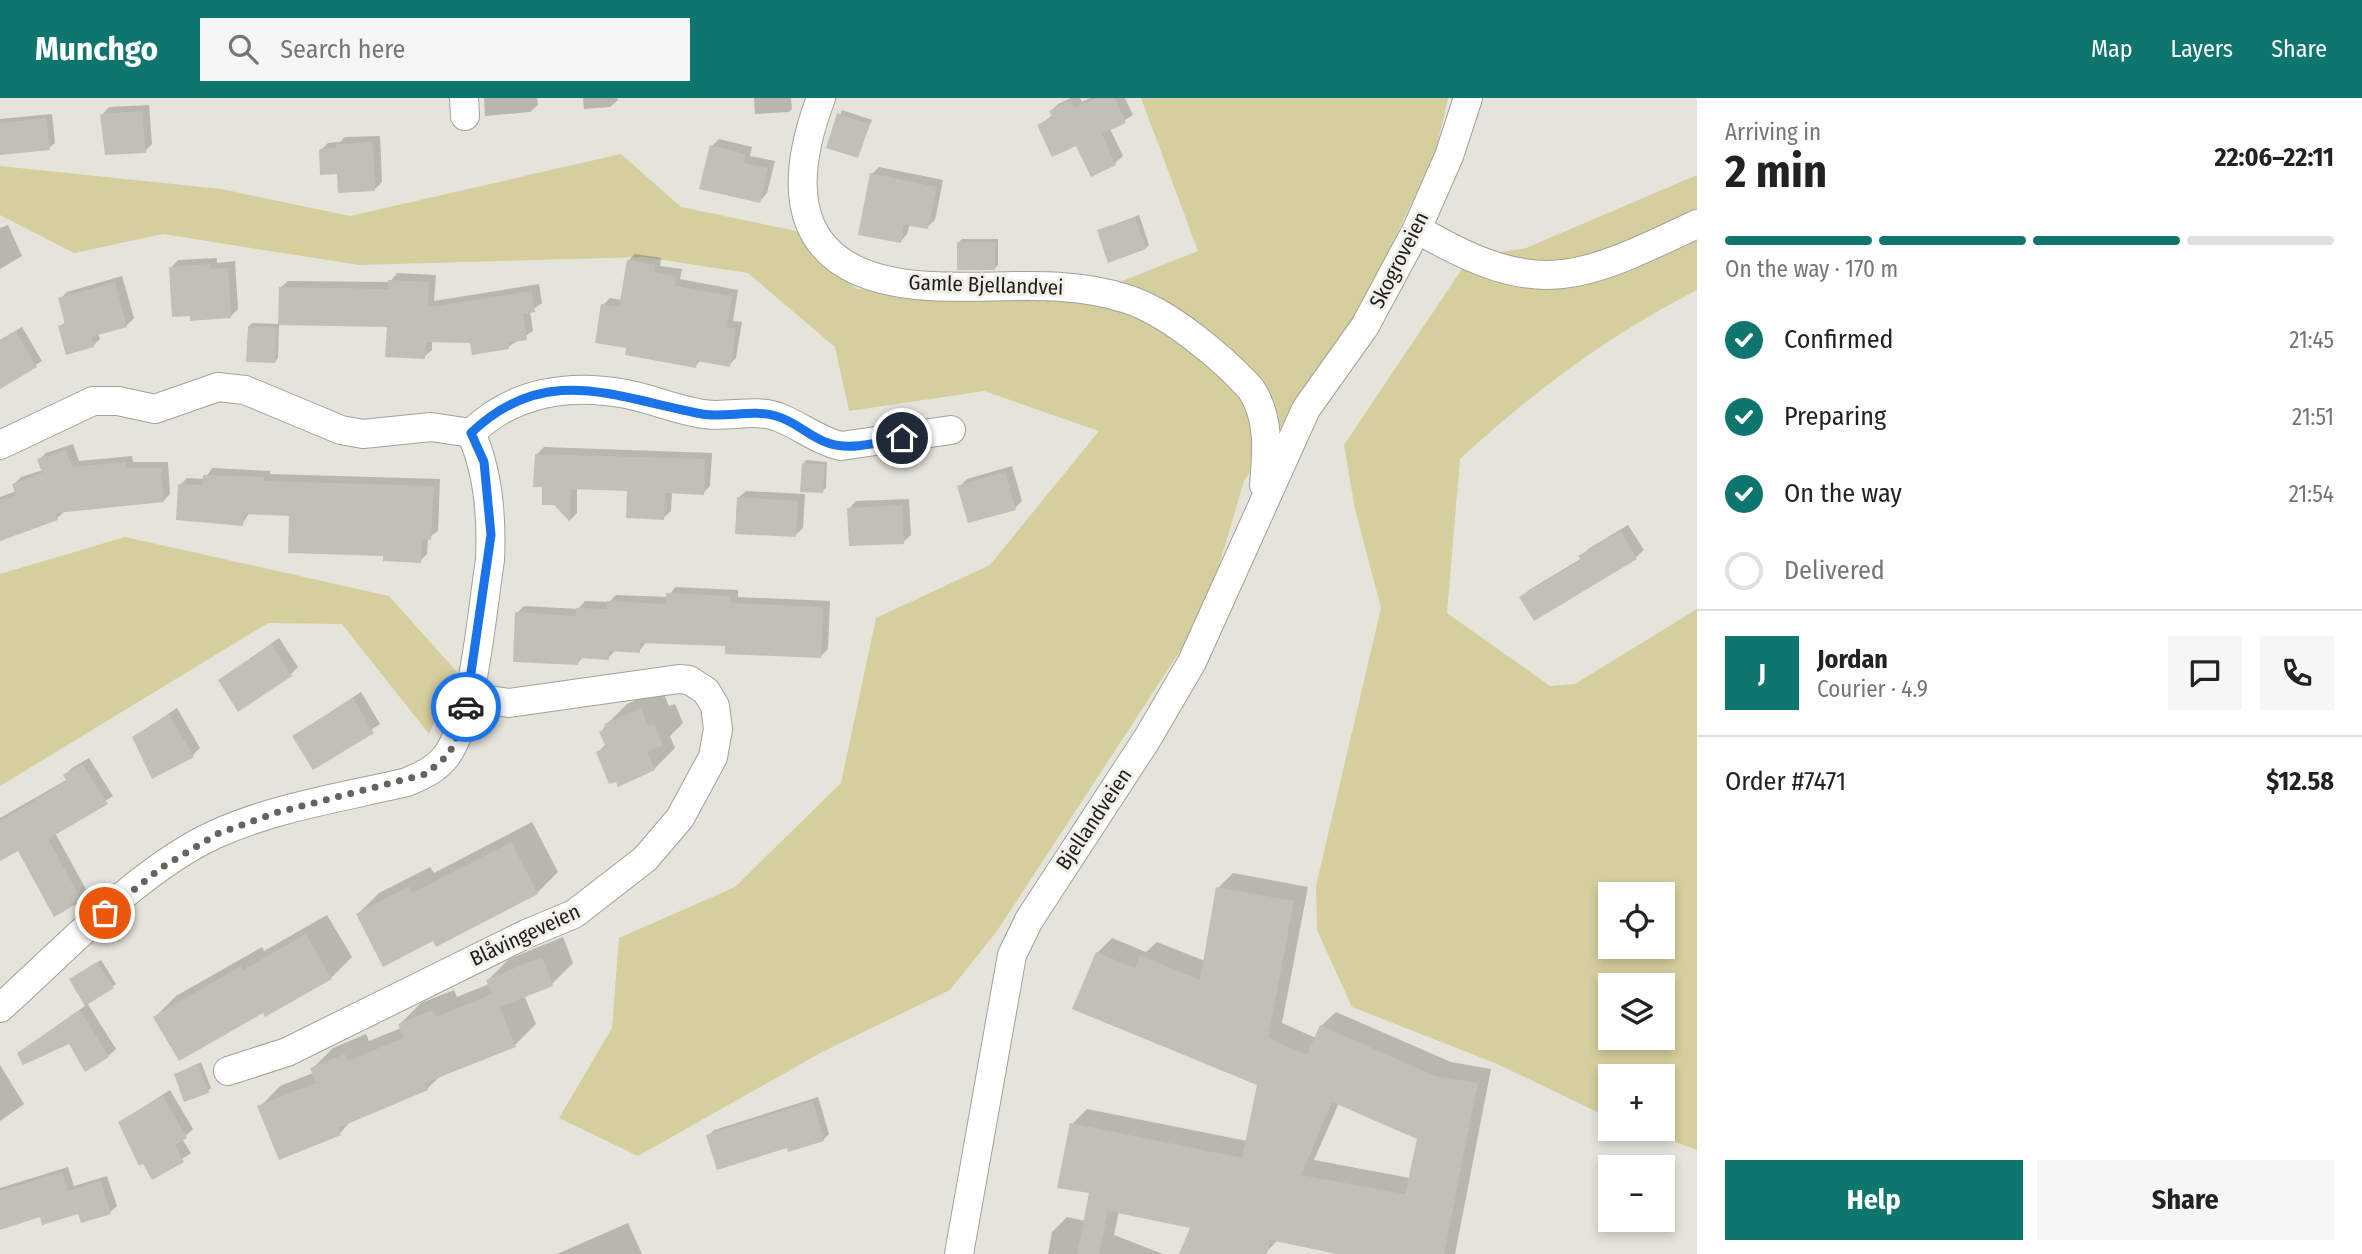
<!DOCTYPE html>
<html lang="en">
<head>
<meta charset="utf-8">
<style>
  :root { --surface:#fff; --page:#f6f6f6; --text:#222; --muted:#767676; --line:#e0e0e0; --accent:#0f766e }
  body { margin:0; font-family:"Fira Sans Condensed",sans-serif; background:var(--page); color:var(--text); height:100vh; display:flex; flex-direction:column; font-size:26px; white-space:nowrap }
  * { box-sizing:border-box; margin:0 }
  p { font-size:23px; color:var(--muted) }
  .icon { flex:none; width:38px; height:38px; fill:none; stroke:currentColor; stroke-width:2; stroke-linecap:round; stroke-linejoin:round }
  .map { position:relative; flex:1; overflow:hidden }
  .side { display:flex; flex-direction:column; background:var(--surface); width:665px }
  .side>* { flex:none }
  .controls { position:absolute; left:1598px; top:784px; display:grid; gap:14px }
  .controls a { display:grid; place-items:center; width:77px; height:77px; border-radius:0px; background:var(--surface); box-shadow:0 4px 10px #0003; font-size:35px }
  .pin { position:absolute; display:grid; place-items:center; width:60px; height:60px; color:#fff; margin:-30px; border:4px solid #fff; border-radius:50%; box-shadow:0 2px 7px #0007 }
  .courier { position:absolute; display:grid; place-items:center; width:70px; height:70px; margin:-35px; border:5px solid #1a73e8; border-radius:50%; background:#fff; color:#222; box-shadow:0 2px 9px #0007 }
  .summary em { font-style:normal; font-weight:700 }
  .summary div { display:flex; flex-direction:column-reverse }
  .summary { display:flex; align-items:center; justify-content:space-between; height:119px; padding:0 28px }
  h1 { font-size:46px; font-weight:700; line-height:52px }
  .bar { display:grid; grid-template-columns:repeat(4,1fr); gap:10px 7px; align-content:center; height:84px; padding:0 28px }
  .bar i { height:9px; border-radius:5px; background:var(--line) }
  .bar .current { background:var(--accent) }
  .bar p { grid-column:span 4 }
  .line { display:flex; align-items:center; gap:18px; padding:0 28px; border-top:2px solid var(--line) }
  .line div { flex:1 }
  .round { display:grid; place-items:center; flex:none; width:74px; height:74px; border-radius:0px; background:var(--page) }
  ol { padding:0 28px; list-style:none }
  li { display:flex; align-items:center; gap:21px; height:77px }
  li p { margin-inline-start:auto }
  li .icon { padding:7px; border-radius:50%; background:var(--accent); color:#fff; stroke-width:4 }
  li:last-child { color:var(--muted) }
  li i { width:38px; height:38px; border:4px solid var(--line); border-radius:50% }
  .button { display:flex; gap:14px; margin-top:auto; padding:14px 28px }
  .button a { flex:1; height:80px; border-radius:0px; background:var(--accent); color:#fff; font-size:28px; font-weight:700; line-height:80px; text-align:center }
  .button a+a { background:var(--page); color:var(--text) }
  header { display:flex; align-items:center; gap:42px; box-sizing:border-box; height:98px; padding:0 35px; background:var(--accent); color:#fff }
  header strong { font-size:33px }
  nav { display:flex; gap:38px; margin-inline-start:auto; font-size:24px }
  .search { width:490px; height:63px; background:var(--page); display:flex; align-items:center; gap:18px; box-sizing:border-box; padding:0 24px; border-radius:0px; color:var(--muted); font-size:26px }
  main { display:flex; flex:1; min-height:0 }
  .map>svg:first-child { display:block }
  .green { fill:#d5ce9d; fill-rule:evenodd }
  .shadow { fill:#0003; fill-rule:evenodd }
  .building { fill:#c1c0b8; fill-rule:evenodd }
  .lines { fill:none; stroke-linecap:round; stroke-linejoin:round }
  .street-casing { stroke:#a2a19a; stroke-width:30 }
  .street { stroke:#fff; stroke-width:28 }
  .done { stroke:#64635e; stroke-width:7; stroke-dasharray:0 12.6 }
  .route { stroke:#1a73e8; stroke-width:9 }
  .labels { text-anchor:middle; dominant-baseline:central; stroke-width:6; stroke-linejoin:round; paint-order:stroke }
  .street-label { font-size:21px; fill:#1e1d1a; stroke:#f2f1e9 }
</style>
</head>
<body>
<header>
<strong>Munchgo</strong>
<div class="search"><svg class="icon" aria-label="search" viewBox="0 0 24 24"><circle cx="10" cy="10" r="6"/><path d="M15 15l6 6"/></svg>Search here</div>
<nav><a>Map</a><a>Layers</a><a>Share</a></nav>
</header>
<main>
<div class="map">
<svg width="1697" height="1156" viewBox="0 0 1697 1156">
  <rect width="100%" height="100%" fill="#e5e4db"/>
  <!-- green -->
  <g class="green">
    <polygon points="1141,0 1448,0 1435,56 1359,215 1244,383 1205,515 997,833 950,892 822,954 638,1058 559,1020 612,930 619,840 735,789 841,685 876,520 990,467 1099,333 984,293 849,313 835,249 748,175 644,159 359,167 163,136 74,155 0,117 0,68 221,91 350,118 621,56 681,109 796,133 856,191 1075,202 1198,153"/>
    <path d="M1697 77V192C1607 238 1534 293 1460 361L1447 515 1550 588 1575 586 1697 511V1052L1640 1031H1662V978H1610V1020L1495 965 1352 909 1317 832 1316 788 1381 510 1355 411 1344 347 1470 159 1526 150ZM1610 796H1662V849H1610ZM1610 887H1662V940H1610Z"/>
    <polygon points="125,439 389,498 457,574 429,636 342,526 268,525 0,688 0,476"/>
  </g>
  <!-- shadow -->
  <g class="shadow">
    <polygon points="484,0 537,0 538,7 530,14 485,18"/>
    <polygon points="583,0 617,0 618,2 610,9 584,11"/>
    <polygon points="754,0 791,0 792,11 789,14 755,16"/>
    <polygon points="1071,0 1080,0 1082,4 1090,0 1125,0 1133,17 1110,31 1123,58 1115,65 1039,27 1053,17 1051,13 1058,6"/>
    <polygon points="149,7 152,46 145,53 102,17 109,9"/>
    <polygon points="842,12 872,22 857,58 831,49"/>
    <polygon points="52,16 55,45 49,50 0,56 0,21"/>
    <polygon points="380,38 382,84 375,91 339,74 321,52 328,45 340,44 345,39"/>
    <polygon points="719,41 752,49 750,58 775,63 767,95 760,103 712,48"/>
    <polygon points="879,69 943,82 935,122 927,129 910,126 907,136 900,144 872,76"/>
    <polygon points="1139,117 1149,147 1146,150 1099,133"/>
    <polygon points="8,127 22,158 0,171 0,130"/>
    <polygon points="962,141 998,141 998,167 995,170 959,144"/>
    <polygon points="635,156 661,160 660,168 682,171 680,181 738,192 733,223 742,224 736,260 729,267 701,262 695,268 628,249 603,207 610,200 622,202 628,163"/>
    <polygon points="217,160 217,165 235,163 238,211 230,219 171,170 178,162"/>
    <polygon points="397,175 436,177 434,203 539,186 542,205 530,213 533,233 508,249 471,243 432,242 432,252 424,259 388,228 280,190 288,183 390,184"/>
    <polygon points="122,178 134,220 127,227 98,235 100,241 93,248 60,229 66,223 60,201 67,194"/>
    <polygon points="252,225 279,226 278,260 275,264 249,228"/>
    <polygon points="22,229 42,263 0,289 0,242"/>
    <polygon points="73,346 79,363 132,358 133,364 168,364 170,396 163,403 64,414 57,420 0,440 0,399 16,393 14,386 21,379 43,372 39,362 46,355"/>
    <polygon points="544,349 712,355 710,388 703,395 672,393 671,413 663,420 629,392 577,390 577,415 570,422 544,388 536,357"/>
    <polygon points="806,362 827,364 826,390 822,393 803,366"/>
    <polygon points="1012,368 1022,403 1015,410 959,389 967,381"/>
    <polygon points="212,370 270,373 270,376 440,381 438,433 428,440 427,456 420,463 385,456 291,416 250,414 242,426 180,387 187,380 205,381"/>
    <polygon points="746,393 805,396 803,430 795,437 738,400"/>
    <polygon points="909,401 911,437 903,444 849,411 856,403"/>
    <polygon points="1628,427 1644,452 1636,459 1534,521 1521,500 1529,492 1582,460 1588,451"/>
    <polygon points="675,489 738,492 738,499 830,503 828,551 821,558 727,546 647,543 639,553 616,552 608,560 584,558 577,566 517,515 524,508 578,511 585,503 609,504 616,497 668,499"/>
    <polygon points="279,540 298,569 291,576 220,582"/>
    <polygon points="662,591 669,608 675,606 683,625 670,638 675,650 654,671 598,654 606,646 601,634 606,627 627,606"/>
    <polygon points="361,594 380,626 313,670 294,638"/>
    <polygon points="177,610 200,650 193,657 153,678 134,639"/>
    <polygon points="89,660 113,698 55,735 88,795 81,802 19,751 0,762 0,720 68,681 65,677 72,670"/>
    <polygon points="532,724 558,774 537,795 433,841 358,816 379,795 430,769 434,775"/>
    <path d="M1233 775 1308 789 1282 925 1316 940 1321 928 1336 914 1451 964 1491 971 1455 1156H1346L1278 1142 1266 1154 1181 1156 1192 1129 1119 1113 1114 1137 1163 1156H1048L1052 1134 1067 1119 1085 1123 1091 1093 1072 1026 1087 1011 1247 1043 1259 986 1097 855 1112 840 1146 854 1157 844 1205 863 1218 790ZM1339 1005 1419 1040 1410 1080 1314 1062Z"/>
    <polygon points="327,817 352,859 331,880 264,913 155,919 176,898 262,849 264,853"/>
    <polygon points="563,839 573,865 552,886 524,897 536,926 515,947 441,977 427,991 353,1021 340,1035 260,1009 280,988 313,975 312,971 333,950 366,936 369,943 401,930 400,926 421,905 454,892 457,899 489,886 488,882 509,861"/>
    <polygon points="101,862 116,886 87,905 116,951 108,958 70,944 19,955 86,907 74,879"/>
    <polygon points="201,964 211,990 208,993 176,976"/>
    <polygon points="0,967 24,1006 0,1023"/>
    <polygon points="170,992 193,1031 182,1041 191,1055 153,1080 120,1024"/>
    <polygon points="818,999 829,1036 823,1042 788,1048 708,1038 714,1032"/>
    <polygon points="68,1069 74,1088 107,1078 117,1108 110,1114 82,1123 79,1114 0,1119 0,1090"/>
    <polygon points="628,1125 642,1156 557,1156"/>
  </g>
  <!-- building -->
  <g class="building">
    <polygon points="1096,0 1115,0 1126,25 1102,36 1116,67 1091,79 1076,48 1052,59 1037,27 1052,19 1049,13 1071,2 1074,10"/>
    <polygon points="142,13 146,55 105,57 100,16"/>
    <polygon points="837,15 870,26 858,60 826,50"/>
    <polygon points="46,20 50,52 0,57 0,25"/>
    <polygon points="373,44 375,93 338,95 337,76 320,77 319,51 336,50 336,46"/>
    <polygon points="710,47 746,56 744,65 768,70 760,105 699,91"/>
    <polygon points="870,75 937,89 928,131 904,127 901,145 858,137"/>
    <polygon points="1135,119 1146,151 1108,165 1097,132"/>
    <rect x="957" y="144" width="38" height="28"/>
    <polygon points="627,162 655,167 654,174 676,178 675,188 732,198 727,229 736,231 730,269 697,263 696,270 625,257 626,250 595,245 601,206 619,209"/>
    <polygon points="210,166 210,171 228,170 231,220 190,223 190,218 172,219 169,169"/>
    <polygon points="388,182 429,184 428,209 532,193 535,214 523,216 527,242 508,245 509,251 472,257 470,245 426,244 425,261 385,259 387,229 278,227 279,189 388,191"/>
    <polygon points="115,184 127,229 91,239 94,249 66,257 58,228 65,226 58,200"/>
    <polygon points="248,228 277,229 275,265 246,264"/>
    <polygon points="16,234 37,269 0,291 0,243"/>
    <polygon points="66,352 72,369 126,364 126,370 161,370 164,404 56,415 58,422 0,443 0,402 16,397 12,386 42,375 37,361"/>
    <polygon points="535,356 705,361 704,397 665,395 664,422 626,420 627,393 571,391 570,424 554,407 542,407 542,389 533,389"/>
    <polygon points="802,365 825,366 823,395 800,394"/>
    <polygon points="1005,374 1016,412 968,425 957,388"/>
    <polygon points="203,377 264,379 264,383 434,388 431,442 422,441 421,465 383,463 383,458 288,455 289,418 244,416 243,428 176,422 178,386 203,387"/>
    <polygon points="737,399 798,403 796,439 735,436"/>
    <polygon points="902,407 904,446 849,448 847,410"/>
    <polygon points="1621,433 1637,461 1534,523 1519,499 1581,462 1578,458"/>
    <polygon points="666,495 731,498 731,505 823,509 821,560 725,556 725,548 640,545 640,555 609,553 609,562 579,560 578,567 513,564 515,514 576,518 576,510 607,511 607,503 666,506"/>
    <polygon points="271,546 292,578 238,614 218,582"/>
    <polygon points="353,600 374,635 313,672 292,638"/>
    <polygon points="641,610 648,628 654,625 663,648 647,654 655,672 618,689 616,684 609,686 596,654 606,649 599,634 606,631 604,626"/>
    <polygon points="169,616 194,659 152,681 132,639"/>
    <polygon points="82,666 108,706 48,741 82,803 54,819 18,753 0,763 0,723 67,683 63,677"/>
    <polygon points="511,744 538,796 436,849 433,843 383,869 356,816 409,788 412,795"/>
    <path d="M1216 789 1294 803 1268 940 1307 957 1320 927 1435 978 1478 985 1444 1156H1337L1270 1142 1267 1156H1179L1190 1130 1108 1113 1099 1156H1077L1089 1095 1057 1090 1070 1025 1242 1060 1257 987 1072 911 1096 854 1135 870 1140 857 1200 882ZM1332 1004 1417 1041 1405 1096 1301 1077Z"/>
    <polygon points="306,836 332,881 265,919 263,915 179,963 153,919 241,868 243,872"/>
    <polygon points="542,859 553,888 500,909 516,949 425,985 428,992 338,1030 341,1037 279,1062 257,1008 316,985 310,970 345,956 348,963 404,940 398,926 433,912 436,919 492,896 486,882"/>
    <polygon points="97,864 114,890 85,908 69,881"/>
    <polygon points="80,912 109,959 85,974 69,946 23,967 17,955"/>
    <polygon points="198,966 209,995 184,1004 174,976"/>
    <polygon points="163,998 187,1040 175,1047 184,1064 152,1082 143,1066 139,1068 118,1024"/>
    <polygon points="813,1003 824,1043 788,1054 787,1050 717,1072 706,1037"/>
    <polygon points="62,1074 68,1093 101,1083 111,1116 81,1125 78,1116 42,1127 40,1119 0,1132 0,1093"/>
  </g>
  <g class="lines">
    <defs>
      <g id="street">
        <polyline points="464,0 465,18"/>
        <path d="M821 0C784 98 797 175 916 187 986 194 1058 178 1127 201 1168 214 1222 259 1251 291 1270 320 1267 354 1264 387"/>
        <path d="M1417 131C1538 202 1577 183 1697 126"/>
        <path d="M471 335C513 294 569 285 626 296 652 301 677 312 704 316 727 320 756 310 778 319 800 327 818 343 841 348L951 332"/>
        <polyline points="0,347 93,303 118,303 155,311 218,289 245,292 341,332 363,336 431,329 471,335"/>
        <path d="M0 910C64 853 139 771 216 736 276 709 344 699 407 684 423 677 437 671 447 657 474 619 482 512 490 462 492 419 489 375 471 335"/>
        <polyline points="228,973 287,954 526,836 574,816 645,761 680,720 713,659 718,631 715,608 706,593 689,582 679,581 509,605 468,599"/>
        <polyline points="959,1156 1012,857 1029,822 1147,641 1192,564 1306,311 1365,228 1417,131 1449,58 1468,0"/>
      </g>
    </defs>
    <!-- street casing -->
    <use href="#street" class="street-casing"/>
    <!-- street -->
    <use href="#street" class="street"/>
  </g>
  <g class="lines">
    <!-- done -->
    <polyline class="done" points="105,815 161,770 217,736 275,715 426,676 449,656 463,626 466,609"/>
    <!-- route -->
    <path class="route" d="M466 609 491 437 484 364 471 335C546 263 616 300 702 316 726 320 753 311 776 318 795 323 810 339 828 345 850 353 881 344 902 340"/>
  </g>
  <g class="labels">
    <!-- street labels -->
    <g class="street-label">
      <text transform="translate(1399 162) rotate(-63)">Skogroveien</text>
      <text transform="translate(986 187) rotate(2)">Gamle Bjellandvei</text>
      <text transform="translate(1094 721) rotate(-56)">Bjellandveien</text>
      <text transform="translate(525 837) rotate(-25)">Blåvingeveien</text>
    </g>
  </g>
</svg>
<div class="controls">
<a><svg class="icon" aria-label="locate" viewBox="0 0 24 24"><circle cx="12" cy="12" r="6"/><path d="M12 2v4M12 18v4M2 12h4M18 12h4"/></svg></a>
<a><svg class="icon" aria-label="layers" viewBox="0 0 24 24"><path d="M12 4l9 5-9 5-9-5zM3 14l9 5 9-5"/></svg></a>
<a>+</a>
<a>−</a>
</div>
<div class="pin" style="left:105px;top:815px;background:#ea580c"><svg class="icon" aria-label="bag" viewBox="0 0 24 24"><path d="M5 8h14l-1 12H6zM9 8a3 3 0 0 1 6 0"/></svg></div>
<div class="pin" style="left:902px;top:340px;background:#1f2937"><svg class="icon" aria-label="home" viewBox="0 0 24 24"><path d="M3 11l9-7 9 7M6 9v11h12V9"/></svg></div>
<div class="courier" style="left:466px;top:609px"><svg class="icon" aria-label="car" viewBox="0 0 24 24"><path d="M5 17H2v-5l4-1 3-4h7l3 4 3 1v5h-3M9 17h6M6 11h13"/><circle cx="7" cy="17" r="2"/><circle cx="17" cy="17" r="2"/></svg></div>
</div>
<section class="side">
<div class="summary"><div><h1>2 min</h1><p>Arriving in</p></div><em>22:06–22:11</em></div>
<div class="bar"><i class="current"></i><i class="current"></i><i class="current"></i><i></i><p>On the way · 170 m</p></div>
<ol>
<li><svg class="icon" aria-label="check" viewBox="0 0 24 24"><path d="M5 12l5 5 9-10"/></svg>Confirmed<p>21:45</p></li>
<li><svg class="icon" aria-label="check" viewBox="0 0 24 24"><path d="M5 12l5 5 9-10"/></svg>Preparing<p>21:51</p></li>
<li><svg class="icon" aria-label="check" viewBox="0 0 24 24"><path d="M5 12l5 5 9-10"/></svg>On the way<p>21:54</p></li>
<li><i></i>Delivered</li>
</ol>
<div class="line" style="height:126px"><b class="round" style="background:var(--accent);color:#fff">J</b><div><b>Jordan</b><p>Courier · 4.9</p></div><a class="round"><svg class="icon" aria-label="chat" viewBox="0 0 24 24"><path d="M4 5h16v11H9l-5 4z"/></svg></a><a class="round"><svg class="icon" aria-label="phone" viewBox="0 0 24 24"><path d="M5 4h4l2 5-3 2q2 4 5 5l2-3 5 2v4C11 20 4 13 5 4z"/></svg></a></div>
<div class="line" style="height:91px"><div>Order #7471</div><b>$12.58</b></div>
<div class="button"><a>Help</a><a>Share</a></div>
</section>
</main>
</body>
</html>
